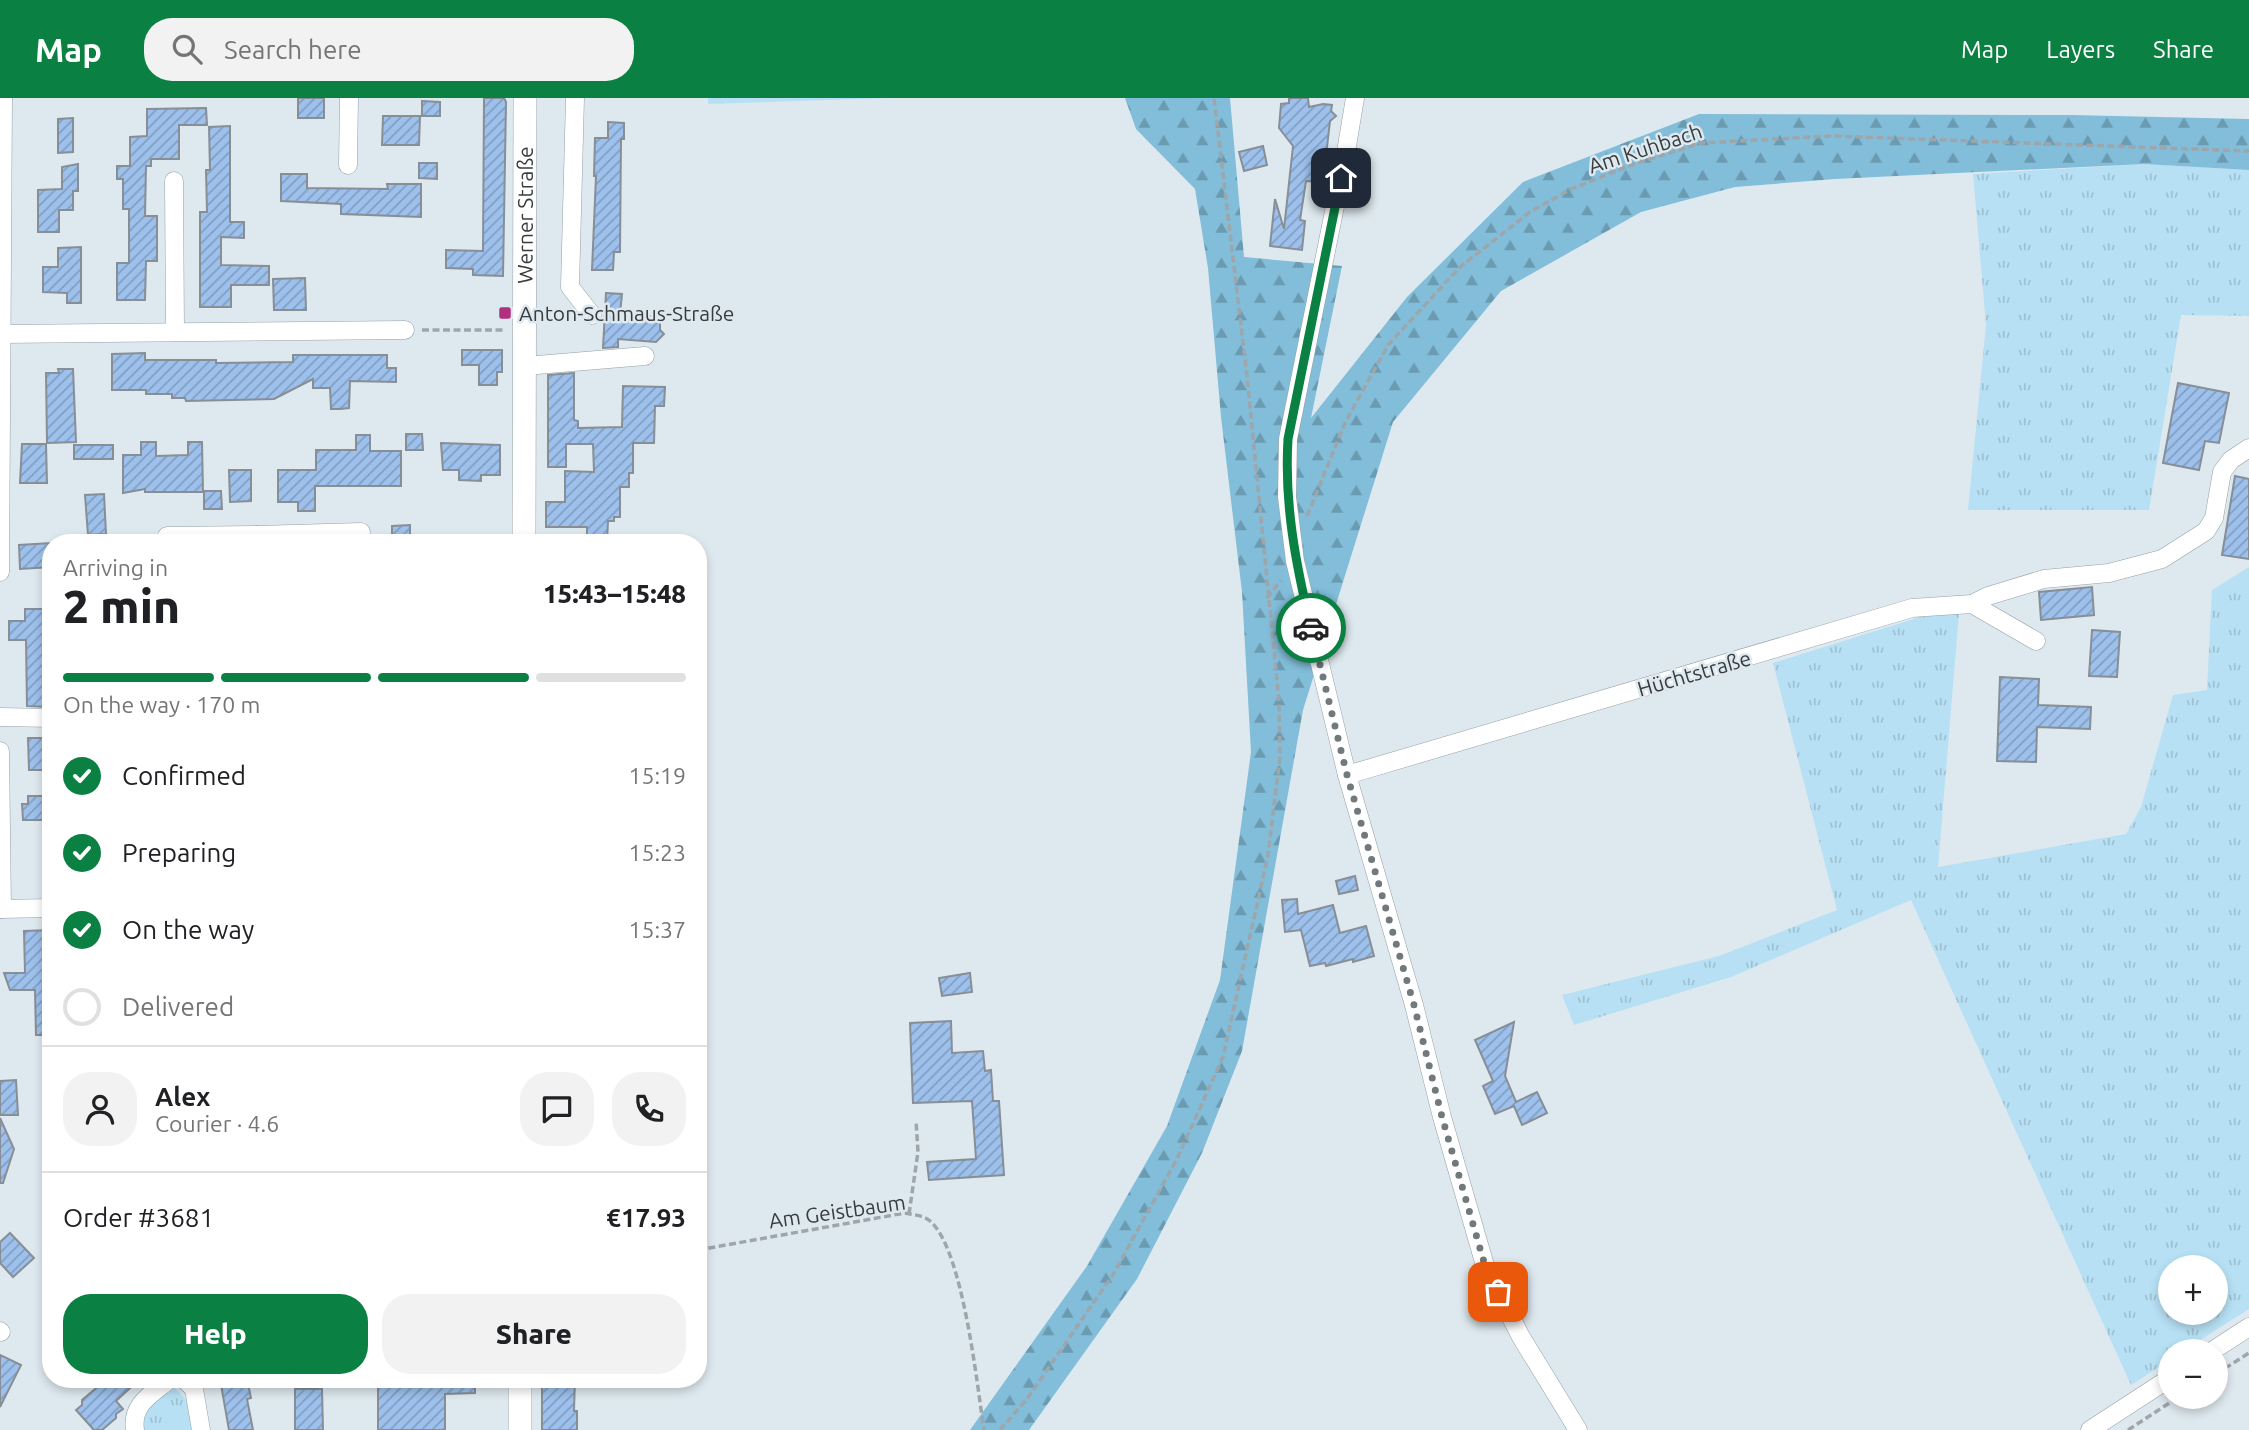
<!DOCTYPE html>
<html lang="en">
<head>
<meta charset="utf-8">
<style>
  :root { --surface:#fff; --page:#f2f2f2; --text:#202124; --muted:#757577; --line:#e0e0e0; --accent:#0b8043 }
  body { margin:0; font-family:Ubuntu,sans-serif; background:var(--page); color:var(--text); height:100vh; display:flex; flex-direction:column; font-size:26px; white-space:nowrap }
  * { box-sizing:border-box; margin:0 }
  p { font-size:23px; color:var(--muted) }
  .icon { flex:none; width:38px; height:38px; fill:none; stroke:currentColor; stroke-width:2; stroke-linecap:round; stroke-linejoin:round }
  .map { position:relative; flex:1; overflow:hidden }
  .drawer { position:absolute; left:42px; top:436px; width:665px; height:854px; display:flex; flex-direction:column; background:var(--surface); border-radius:28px; box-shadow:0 4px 10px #0003 }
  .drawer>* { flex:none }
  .tools { position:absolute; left:2158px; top:1157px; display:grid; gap:14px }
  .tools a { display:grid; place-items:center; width:70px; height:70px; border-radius:50%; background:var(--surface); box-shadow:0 4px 10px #0003; font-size:35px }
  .pin { position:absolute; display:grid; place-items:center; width:60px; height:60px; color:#fff; margin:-30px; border-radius:14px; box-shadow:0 4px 10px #0006 }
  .courier { position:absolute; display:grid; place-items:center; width:70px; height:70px; margin:-35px; border:5px solid #0b8043; border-radius:50%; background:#fff; color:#222; box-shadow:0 2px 9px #0007 }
  .headline em { font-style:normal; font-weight:800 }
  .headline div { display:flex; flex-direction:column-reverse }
  .headline { display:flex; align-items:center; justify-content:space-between; height:119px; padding:0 21px }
  h1 { font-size:46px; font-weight:800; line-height:52px }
  .bar { display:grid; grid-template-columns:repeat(4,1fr); gap:10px 7px; align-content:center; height:84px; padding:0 21px }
  .bar i { height:9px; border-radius:5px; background:var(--line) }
  .bar .current { background:var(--accent) }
  .bar p { grid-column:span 4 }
  .line { display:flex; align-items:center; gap:18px; padding:0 21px; border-top:2px solid var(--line) }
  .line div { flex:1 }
  .round { display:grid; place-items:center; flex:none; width:74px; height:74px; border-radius:28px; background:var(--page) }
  ol { padding:0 21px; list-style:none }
  li { display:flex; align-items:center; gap:21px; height:77px }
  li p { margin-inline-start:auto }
  li .icon { padding:7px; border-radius:50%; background:var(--accent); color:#fff; stroke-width:4 }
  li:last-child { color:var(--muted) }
  li i { width:38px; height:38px; border:4px solid var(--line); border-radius:50% }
  .action { display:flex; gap:14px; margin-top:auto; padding:14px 21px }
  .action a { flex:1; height:80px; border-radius:28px; background:var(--accent); color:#fff; font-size:28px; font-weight:800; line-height:80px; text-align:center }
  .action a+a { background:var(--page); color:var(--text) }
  header { display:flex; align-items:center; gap:42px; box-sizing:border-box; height:98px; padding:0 35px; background:var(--accent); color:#fff }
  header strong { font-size:33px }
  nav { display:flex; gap:38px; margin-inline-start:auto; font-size:24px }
  .search { width:490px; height:63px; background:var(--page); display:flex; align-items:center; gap:18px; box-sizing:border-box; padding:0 24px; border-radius:28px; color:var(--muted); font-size:26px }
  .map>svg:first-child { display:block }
  .grass { fill:url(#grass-tufts); fill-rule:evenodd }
  .forest { fill:url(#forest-firs) }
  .building { fill:url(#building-hatch); stroke:#878e96; stroke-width:2 }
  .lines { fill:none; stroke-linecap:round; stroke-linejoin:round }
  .minor-casing { stroke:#95a0a5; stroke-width:19 }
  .major-casing { stroke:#95a0a5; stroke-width:24 }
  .path { stroke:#9ea6ab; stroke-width:3.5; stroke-dasharray:7 3.5; stroke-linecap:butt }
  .minor { stroke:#fff; stroke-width:18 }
  .major { stroke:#fff; stroke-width:23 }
  .done { stroke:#72797c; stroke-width:7; stroke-dasharray:0 12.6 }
  .route { stroke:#0b8043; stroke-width:9 }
  .poi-dot { fill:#ae307f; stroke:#dee9ef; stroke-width:2.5 }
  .labels { text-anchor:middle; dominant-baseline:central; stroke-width:5; stroke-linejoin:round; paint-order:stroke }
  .street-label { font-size:21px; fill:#383c3e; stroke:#dee9ef }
  .poi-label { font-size:21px; fill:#383c3e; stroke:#dee9ef; text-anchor:start }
</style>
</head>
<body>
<header>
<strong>Map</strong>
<div class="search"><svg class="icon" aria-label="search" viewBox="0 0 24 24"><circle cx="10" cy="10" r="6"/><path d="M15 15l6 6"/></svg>Search here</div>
<nav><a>Map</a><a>Layers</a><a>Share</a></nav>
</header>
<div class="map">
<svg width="2249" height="1332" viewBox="0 0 2249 1332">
  <defs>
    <pattern id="grass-tufts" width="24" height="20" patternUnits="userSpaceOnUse" patternTransform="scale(1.75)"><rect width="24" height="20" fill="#b7e0f4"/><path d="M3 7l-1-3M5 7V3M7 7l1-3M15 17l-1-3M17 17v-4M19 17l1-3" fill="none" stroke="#9ec1d2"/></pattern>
    <pattern id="forest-firs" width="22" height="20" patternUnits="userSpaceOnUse" patternTransform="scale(1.75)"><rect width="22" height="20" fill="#82bdd9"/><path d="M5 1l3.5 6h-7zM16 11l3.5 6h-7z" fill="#6b9bb1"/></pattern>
    <pattern id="building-hatch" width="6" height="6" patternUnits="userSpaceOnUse" patternTransform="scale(1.75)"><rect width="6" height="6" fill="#9dc1ec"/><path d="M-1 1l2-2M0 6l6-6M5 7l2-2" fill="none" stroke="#819ec1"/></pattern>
  </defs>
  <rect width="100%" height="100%" fill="#dee9ef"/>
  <!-- grass -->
  <g class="grass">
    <polygon points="708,0 889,0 708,6"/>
    <polygon points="2144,66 2249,72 2249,218 2181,217 2149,412 1968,412 1986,227 1973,76"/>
    <path d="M2249 469V1211L2183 1253H2170V1262L2131 1287 1911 802 1731 879 1574 927 1562 897 1719 858 1837 812 1773 565 1920 519 1959 515 1938 769 2126 736 2141 709 2173 597 2207 592 2212 492ZM2170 1169H2216V1214H2170Z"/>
    <polygon points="172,1287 191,1307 195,1332 140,1332 143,1312"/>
  </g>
  <!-- forest -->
  <polygon class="forest" points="1125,0 1230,0 1244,159 1342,168 1311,320 1407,199 1523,84 1699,16 2071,17 2249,21 2249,72 2144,66 1835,81 1735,89 1641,114 1501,193 1393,324 1303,612 1242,953 1202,1055 1137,1181 1029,1332 970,1332 1087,1168 1167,1028 1220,882 1251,654 1242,494 1221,319 1208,170 1195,91 1136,31"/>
  <!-- building -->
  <g class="building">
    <rect x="298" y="0" width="26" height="20"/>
    <polygon points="484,0 504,0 506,4 503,178 473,177 473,171 446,170 446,152 483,153"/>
    <polygon points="1289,0 1308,0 1309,9 1323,6 1332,7 1331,13 1336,18 1330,23 1323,84 1306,83 1300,122 1305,123 1302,152 1270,148 1275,101 1284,131 1293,48 1279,30 1281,6 1289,5"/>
    <polygon points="422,3 440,4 440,18 422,18"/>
    <polygon points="206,10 207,27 179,27 179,61 151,61 151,68 146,68 145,118 157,118 157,163 146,163 145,202 117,202 117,165 129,165 129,111 123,111 123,81 117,81 117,68 130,68 130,39 147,38 147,11"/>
    <polygon points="383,18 420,18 419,47 382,47"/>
    <polygon points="73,20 73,54 58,55 58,21"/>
    <polygon points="608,24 624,25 624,41 621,41 620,154 614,154 613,172 592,172 596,78 594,78 595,40 608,40"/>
    <polygon points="230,28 230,124 244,124 244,140 221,139 221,167 269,168 269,187 231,187 231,209 200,209 200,114 207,114 206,72 210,72 209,29"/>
    <polygon points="1263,48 1267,67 1244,73 1239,54"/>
    <polygon points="419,65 437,65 437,81 419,80"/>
    <polygon points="78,66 78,93 73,93 73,112 59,112 59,134 38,134 38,92 62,91 62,69"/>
    <polygon points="281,76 307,76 307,90 388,91 387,86 421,86 421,119 341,116 341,106 281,103"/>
    <polygon points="81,149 81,205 67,205 67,195 43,194 43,169 58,169 58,150"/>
    <polygon points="305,180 306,212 274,212 273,181"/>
    <polygon points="606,195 622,196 620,216 651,218 653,221 660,221 660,232 664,236 656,244 618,241 618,249 603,250"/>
    <polygon points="462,252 502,252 502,274 497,274 497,287 479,287 479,267 462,267"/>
    <polygon points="145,255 145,262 216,262 216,265 293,264 293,257 387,257 387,270 396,270 396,284 350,283 349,310 340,311 331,311 330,290 313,290 313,281 274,301 186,303 185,300 172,300 172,296 146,296 146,292 112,292 112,256"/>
    <polygon points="58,271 73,271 76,344 47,345 46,275 59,275"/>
    <polygon points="574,275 574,322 578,323 578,330 622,329 623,288 665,289 664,308 655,308 654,345 633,345 633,375 629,375 629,389 620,389 620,419 614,419 614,423 608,423 607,444 587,444 587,429 546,429 546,404 565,404 565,373 594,374 593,346 566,346 566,369 548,369 548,277"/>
    <polygon points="2178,285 2229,295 2219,345 2205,343 2199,372 2163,365"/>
    <polygon points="406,336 422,336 423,352 406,352"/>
    <polygon points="356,337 370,337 370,353 401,353 401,388 315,388 315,413 298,413 298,404 278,404 278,372 316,372 316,352 356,352"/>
    <polygon points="141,344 156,344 156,358 188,357 188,344 202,344 203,394 145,394 145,391 123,395 123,357 141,357"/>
    <polygon points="441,345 500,347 500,377 481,377 481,383 459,382 459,372 443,372"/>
    <polygon points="22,346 46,346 47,385 20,385"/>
    <rect x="74" y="347" width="39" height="14"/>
    <polygon points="229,372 251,372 251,403 230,404"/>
    <polygon points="2235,378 2249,381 2249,461 2222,457"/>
    <polygon points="204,393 221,393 222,411 204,411"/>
    <polygon points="104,396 106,436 88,437 85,397"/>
    <polygon points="410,427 410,444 392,444 392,428"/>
    <polygon points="51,445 51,469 20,471 19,447"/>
    <polygon points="2092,489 2094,517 2041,522 2039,494"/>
    <polygon points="25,511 51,511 51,609 27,608 26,542 9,542 9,523 25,523"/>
    <polygon points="2092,532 2120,534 2117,579 2089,578"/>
    <polygon points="2000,579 2039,581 2038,607 2091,609 2090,631 2037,629 2036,664 1997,663"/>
    <polygon points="28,640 51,640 51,672 29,672"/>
    <polygon points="28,698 43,698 43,706 51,706 51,714 41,722 23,722 22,706 28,706"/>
    <polygon points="1355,778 1358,792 1339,796 1336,783"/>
    <polygon points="1297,801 1298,816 1333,807 1340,835 1366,828 1374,858 1353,864 1353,861 1326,868 1325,865 1310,868 1301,832 1285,834 1282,802"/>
    <polygon points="51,832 51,937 36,937 35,892 10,892 4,875 25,875 24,833"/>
    <polygon points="970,875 972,894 942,898 939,880"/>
    <polygon points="951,923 952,955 983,953 985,973 991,972 993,1003 999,1003 1004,1077 929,1082 927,1064 976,1061 972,1003 913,1005 910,925"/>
    <polygon points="1514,924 1505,978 1516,1004 1537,994 1547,1015 1522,1027 1514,1008 1495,1016 1483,988 1493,983 1475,942"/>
    <polygon points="16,982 18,1017 0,1017 0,983"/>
    <polygon points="0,1020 14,1051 3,1085 0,1085"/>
    <polygon points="10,1135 34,1160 13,1179 0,1165 0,1144"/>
    <polygon points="0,1257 21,1267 0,1309"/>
    <polygon points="107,1281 140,1281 116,1303 123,1311 116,1316 116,1320 102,1332 94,1332 76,1312 82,1307 82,1302"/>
    <polygon points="220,1281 247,1281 251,1300 247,1301 253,1332 229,1332"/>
    <polygon points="378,1281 475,1281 475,1295 445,1296 445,1332 378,1332"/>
    <polygon points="542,1281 575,1281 574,1313 577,1313 577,1332 542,1332"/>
    <polygon points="295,1291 322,1291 323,1332 295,1332"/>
  </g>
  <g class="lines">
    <defs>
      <g id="minor">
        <polyline points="575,0 570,189 592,217"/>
        <polyline points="1355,0 1346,54 1288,341 1287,399 1295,463 1347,677 1414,907 1442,1019 1486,1171 1521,1239 1578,1332"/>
        <polyline points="348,67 349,0"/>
        <polyline points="174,83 175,234"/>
        <polyline points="2,236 405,232"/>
        <polyline points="525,268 645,258"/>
        <polyline points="257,437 361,434"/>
        <polyline points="167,438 257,437 257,444"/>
        <polyline points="0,474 3,0"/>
        <polyline points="1972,506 1988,498 2044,481 2109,475 2162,461 2206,433 2214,420 2222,374 2231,362 2249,350"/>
        <polyline points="0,619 51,620"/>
        <polyline points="0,653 2,811"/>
        <polyline points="1347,677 1912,510 1972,506 2036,543"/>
        <polyline points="0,811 51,810"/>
        <polyline points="0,1233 1,1234"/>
        <polyline points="2212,1253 2249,1229"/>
        <polyline points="184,1281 194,1291 201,1332"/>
        <path d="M135 1332C131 1306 152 1296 170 1281"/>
        <polyline points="2090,1332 2170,1280"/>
      </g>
      <g id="major">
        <path id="s1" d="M524 444 525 0"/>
        <polyline points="520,1332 520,1281"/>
      </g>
    </defs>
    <!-- minor casing -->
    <use href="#minor" class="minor-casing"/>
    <!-- major casing -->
    <use href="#major" class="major-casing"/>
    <!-- path -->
    <g class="path">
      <polyline points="422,232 506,232"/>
      <polyline points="1307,418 1345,325 1388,247 1460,169 1530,114 1571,91 1631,67 1701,45 1832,38 2249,53"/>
      <polyline points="1267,500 1281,482"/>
      <polyline points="909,1116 918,1054 916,1023"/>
      <path d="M698 1152 905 1115C914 1117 923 1117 930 1123 963 1151 977 1287 984 1332"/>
      <polyline points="2216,1276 2249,1255"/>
      <polyline points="1000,1332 1027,1301 1114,1175 1177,1061 1223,959 1268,757 1280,659 1279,603 1247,278 1214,0"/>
      <polyline points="2128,1332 2180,1298"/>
    </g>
    <!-- minor -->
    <use href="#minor" class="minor"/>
    <!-- major -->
    <use href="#major" class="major"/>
  </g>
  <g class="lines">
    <!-- done -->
    <polyline class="done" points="1311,530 1347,677 1414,907 1442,1019 1486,1171 1498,1194"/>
    <!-- route -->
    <path class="route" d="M1311 530C1296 467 1284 406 1288 341L1341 80"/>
  </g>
  <!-- markers -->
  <rect class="poi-dot" x="498" y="208" width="14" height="14" rx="3.5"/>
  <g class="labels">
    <!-- street labels -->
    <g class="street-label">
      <text transform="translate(1645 50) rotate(-18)">Am Kuhbach</text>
      <text stroke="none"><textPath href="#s1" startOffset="327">Werner Straße</textPath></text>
      <text transform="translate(1694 575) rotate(-16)">Hüchtstraße</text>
      <text transform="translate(837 1113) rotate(-8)">Am Geistbaum</text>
    </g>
    <!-- poi labels -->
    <g class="poi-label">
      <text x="519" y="215">Anton-Schmaus-Straße</text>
    </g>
  </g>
</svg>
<div class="tools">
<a>+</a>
<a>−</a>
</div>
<div class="pin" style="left:1498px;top:1194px;background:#ea580c"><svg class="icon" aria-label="bag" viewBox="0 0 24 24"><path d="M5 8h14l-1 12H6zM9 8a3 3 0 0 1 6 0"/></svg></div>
<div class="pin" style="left:1341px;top:80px;background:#1f2937"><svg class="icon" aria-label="home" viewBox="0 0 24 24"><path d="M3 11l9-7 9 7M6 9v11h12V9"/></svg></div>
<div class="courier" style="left:1311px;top:530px"><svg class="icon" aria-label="car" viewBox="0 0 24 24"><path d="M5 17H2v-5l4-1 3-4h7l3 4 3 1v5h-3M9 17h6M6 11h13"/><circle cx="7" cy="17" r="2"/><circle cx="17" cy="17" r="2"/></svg></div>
<section class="drawer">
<div class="headline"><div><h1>2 min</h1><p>Arriving in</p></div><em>15:43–15:48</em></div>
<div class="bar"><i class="current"></i><i class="current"></i><i class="current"></i><i></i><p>On the way · 170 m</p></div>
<ol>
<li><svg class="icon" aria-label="check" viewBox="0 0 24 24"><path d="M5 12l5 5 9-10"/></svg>Confirmed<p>15:19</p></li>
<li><svg class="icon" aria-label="check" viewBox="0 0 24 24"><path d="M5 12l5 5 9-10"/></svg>Preparing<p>15:23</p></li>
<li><svg class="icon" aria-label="check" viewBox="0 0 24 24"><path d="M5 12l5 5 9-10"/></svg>On the way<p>15:37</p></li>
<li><i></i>Delivered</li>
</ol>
<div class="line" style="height:126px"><a class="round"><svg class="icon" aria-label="person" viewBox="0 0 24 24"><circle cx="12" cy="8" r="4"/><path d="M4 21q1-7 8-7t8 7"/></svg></a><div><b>Alex</b><p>Courier · 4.6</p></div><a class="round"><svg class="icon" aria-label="chat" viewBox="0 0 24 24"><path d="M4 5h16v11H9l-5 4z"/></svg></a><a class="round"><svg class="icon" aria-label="phone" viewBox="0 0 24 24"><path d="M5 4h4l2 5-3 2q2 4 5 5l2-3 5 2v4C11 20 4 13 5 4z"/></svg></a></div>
<div class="line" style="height:91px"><div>Order #3681</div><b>€17.93</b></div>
<div class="action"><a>Help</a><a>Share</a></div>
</section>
</div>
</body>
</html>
